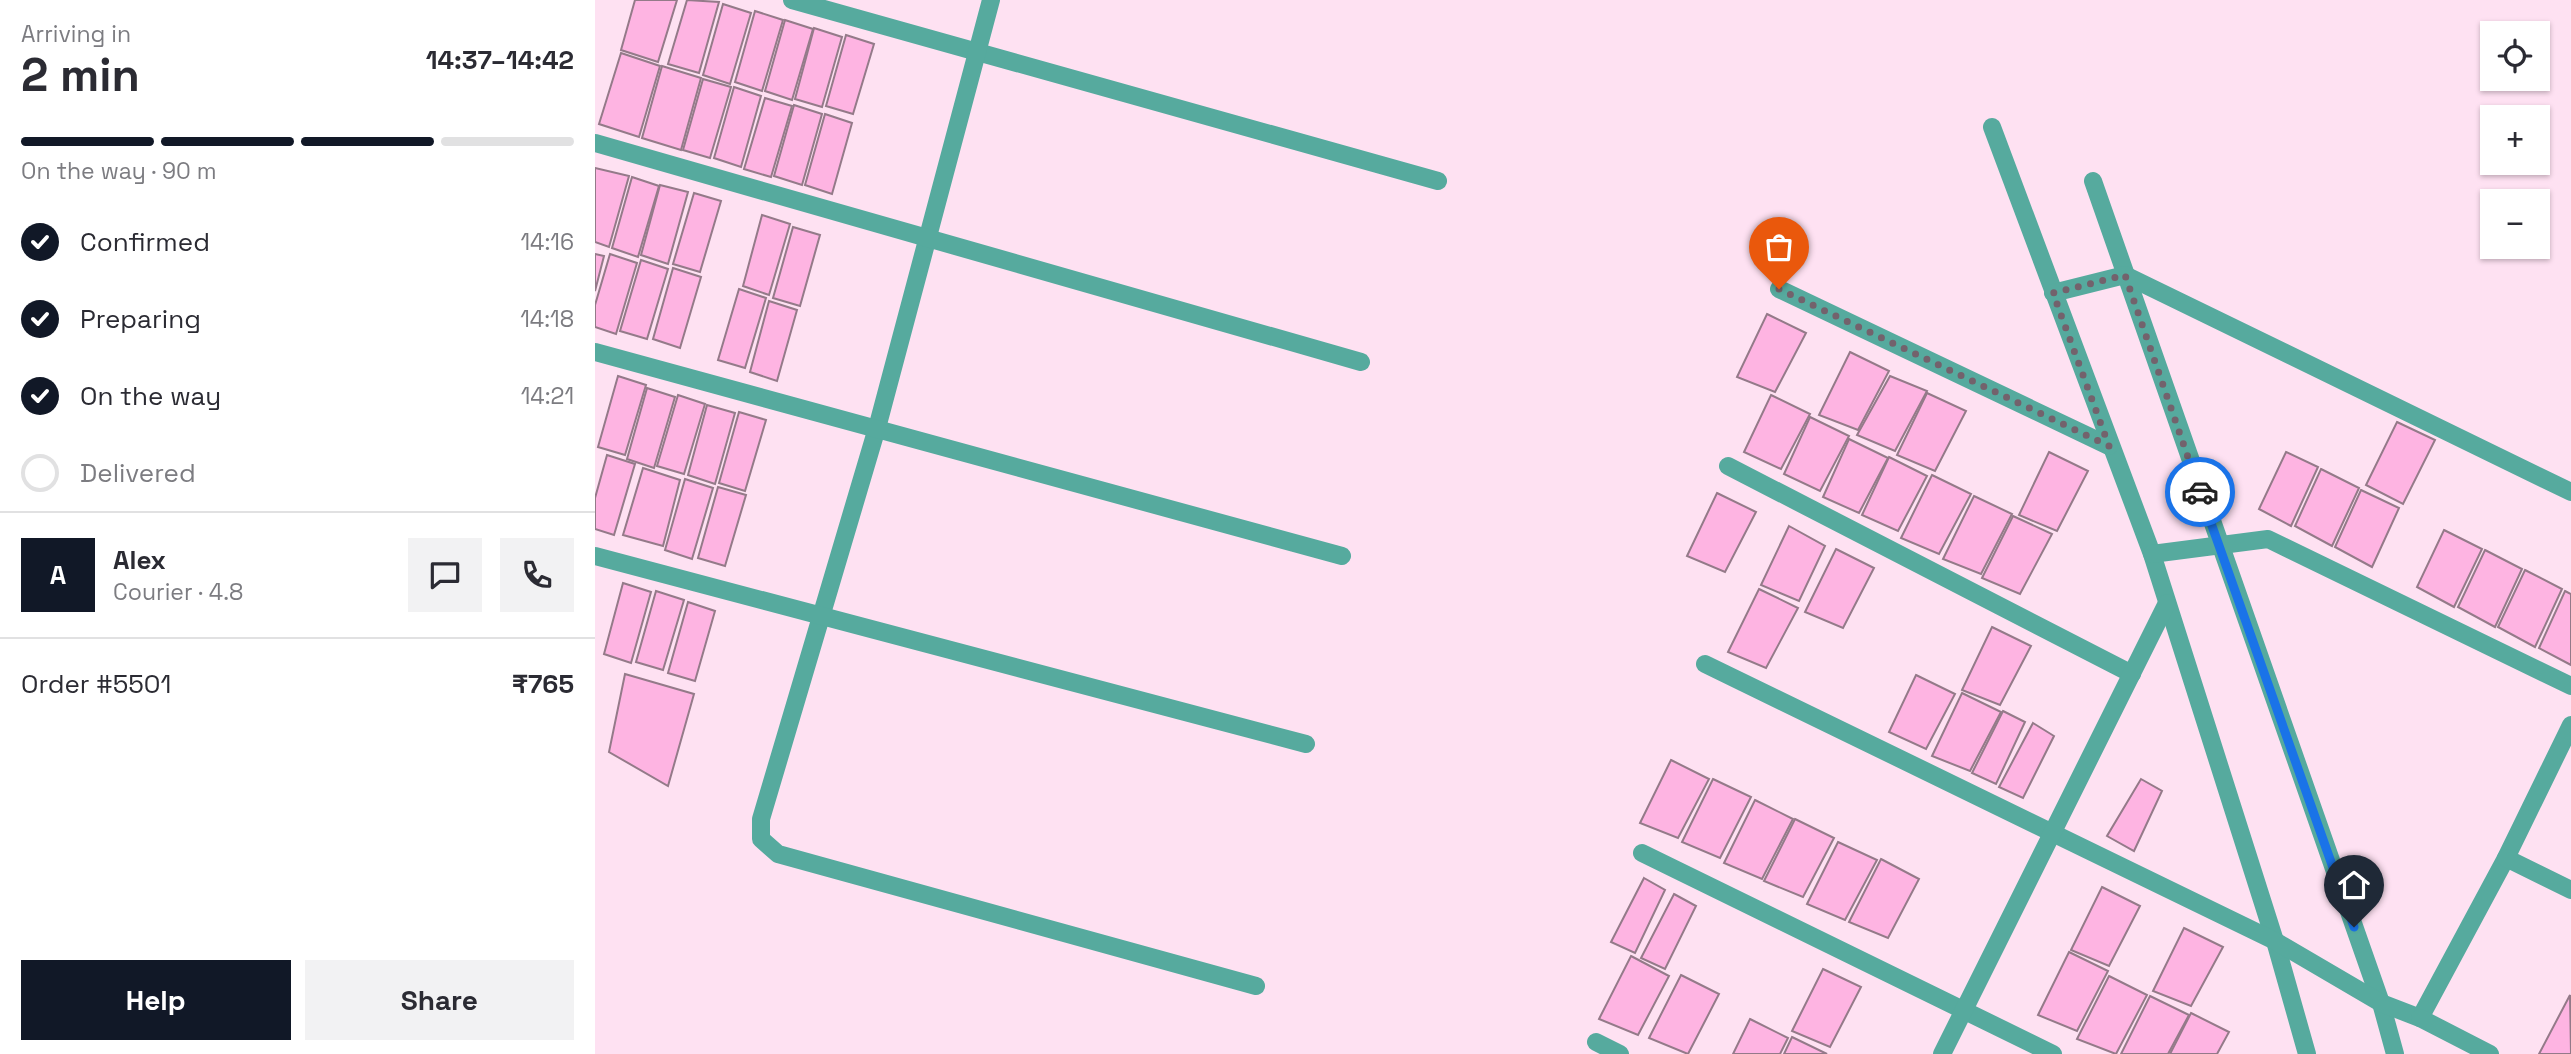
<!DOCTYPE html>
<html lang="en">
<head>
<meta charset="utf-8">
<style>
  :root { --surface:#fff; --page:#f2f2f3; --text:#2b2b33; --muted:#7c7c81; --line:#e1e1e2; --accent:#111827 }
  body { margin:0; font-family:"Space Grotesk",sans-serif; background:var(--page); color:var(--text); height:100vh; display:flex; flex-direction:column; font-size:26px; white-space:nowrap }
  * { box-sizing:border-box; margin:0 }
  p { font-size:23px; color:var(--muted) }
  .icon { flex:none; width:38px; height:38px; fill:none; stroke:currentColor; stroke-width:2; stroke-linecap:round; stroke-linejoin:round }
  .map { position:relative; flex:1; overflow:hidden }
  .drawer { display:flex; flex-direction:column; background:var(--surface); width:595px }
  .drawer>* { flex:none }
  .tools { position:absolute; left:1885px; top:21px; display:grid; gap:14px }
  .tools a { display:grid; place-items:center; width:70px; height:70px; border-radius:0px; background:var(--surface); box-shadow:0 2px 5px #0004; font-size:35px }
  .pin { position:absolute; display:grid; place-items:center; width:60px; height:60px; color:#fff; margin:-72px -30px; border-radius:50% 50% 50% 0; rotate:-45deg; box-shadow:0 0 7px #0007 }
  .pin .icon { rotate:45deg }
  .courier { position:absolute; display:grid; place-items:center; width:70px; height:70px; margin:-35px; border:5px solid #1a73e8; border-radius:50%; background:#fff; color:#222; box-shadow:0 2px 9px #0007 }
  .headline em { font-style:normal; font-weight:700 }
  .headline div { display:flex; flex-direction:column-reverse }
  .headline { display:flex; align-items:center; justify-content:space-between; height:119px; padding:0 21px }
  h1 { font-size:46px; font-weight:700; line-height:52px }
  .bar { display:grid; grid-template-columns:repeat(4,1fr); gap:10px 7px; align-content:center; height:84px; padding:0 21px }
  .bar i { height:9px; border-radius:5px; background:var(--line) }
  .bar .selected { background:var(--accent) }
  .bar p { grid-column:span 4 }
  .line { display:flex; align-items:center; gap:18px; padding:0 21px; border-top:2px solid var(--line) }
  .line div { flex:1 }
  .round { display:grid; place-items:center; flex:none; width:74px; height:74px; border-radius:0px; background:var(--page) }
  ol { padding:0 21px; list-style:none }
  li { display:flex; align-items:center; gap:21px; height:77px }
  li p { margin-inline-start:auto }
  li .icon { padding:7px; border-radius:50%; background:var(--accent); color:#fff; stroke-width:4 }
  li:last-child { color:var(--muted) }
  li i { width:38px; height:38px; border:4px solid var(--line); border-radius:50% }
  .button { display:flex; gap:14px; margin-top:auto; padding:14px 21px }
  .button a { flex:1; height:80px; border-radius:0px; background:var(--accent); color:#fff; font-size:28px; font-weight:700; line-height:80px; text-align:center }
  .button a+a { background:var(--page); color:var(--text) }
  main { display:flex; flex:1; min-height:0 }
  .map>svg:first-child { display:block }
  .building { fill:#feb4e2; stroke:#947a89; stroke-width:2 }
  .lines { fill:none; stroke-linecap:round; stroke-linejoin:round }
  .minor { stroke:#56aa9e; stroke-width:18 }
  .done { stroke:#73626c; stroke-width:7; stroke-dasharray:0 12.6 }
  .route { stroke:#1a73e8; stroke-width:9 }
</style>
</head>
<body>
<main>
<section class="drawer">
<div class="headline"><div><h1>2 min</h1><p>Arriving in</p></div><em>14:37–14:42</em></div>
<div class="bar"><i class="selected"></i><i class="selected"></i><i class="selected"></i><i></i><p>On the way · 90 m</p></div>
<ol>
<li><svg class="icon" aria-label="check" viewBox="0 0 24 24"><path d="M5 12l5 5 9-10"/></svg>Confirmed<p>14:16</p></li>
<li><svg class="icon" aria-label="check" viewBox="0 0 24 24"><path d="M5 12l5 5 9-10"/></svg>Preparing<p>14:18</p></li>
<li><svg class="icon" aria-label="check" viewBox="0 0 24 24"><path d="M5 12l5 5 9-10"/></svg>On the way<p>14:21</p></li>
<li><i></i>Delivered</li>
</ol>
<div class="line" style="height:126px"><b class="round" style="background:var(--accent);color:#fff">A</b><div><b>Alex</b><p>Courier · 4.8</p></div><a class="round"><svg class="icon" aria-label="chat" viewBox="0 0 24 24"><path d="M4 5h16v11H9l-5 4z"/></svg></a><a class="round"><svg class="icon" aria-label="phone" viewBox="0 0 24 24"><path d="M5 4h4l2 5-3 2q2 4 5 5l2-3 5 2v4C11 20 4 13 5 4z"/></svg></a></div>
<div class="line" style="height:91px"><div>Order #5501</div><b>₹765</b></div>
<div class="button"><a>Help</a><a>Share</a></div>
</section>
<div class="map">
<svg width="1976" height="1054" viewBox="0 0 1976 1054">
  <rect width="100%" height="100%" fill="#fee1f2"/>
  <!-- building -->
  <g class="building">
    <polygon points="40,0 82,0 63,62 26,50"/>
    <polygon points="92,0 124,2 104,73 73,64"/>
    <polygon points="128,4 156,13 135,84 108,75"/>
    <polygon points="160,11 188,20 167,91 140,82"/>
    <polygon points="190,20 218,29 197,100 170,91"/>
    <polygon points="219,28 247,37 227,107 200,99"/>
    <polygon points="251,35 279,44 258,114 231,106"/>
    <polygon points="26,53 65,66 44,137 4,124"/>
    <polygon points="67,66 106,78 86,150 47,138"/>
    <polygon points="108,79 136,87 115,158 88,150"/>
    <polygon points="139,87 166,96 146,167 119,158"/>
    <polygon points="170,98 197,106 176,177 149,169"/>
    <polygon points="199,105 227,114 207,185 179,176"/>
    <polygon points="230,114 257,123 237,194 210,185"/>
    <polygon points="0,168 34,176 14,247 0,242"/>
    <polygon points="37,177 64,186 43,257 17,248"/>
    <polygon points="65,185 93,192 73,264 46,255"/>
    <polygon points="99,193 126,201 105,272 78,264"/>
    <polygon points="167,215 195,224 174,295 148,286"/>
    <polygon points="198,227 225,235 205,306 178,298"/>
    <polygon points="0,254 9,256 0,291"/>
    <polygon points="15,254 42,263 21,334 0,327 0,305"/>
    <polygon points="46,260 73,269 52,339 25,331"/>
    <polygon points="78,268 106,277 85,348 58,339"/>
    <polygon points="144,289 171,298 150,368 123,360"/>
    <polygon points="174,301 202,310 182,381 155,372"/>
    <polygon points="1172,314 1211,333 1180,392 1142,377"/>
    <polygon points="1255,352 1294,371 1263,430 1224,415"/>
    <polygon points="23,376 51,385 30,455 3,447"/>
    <polygon points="1295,376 1332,391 1300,451 1262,435"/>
    <polygon points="52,388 80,397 59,468 32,459"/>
    <polygon points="1332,393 1371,411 1340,471 1302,455"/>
    <polygon points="83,395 110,404 89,474 62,466"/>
    <polygon points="1176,395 1215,414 1186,469 1149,452"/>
    <polygon points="112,405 140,413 120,484 93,475"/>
    <polygon points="144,412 171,420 150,491 124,483"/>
    <polygon points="1215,417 1254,436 1225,491 1189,474"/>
    <polygon points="1802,422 1840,440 1808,504 1771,485"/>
    <polygon points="1254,439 1293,458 1264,513 1228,497"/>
    <polygon points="1454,452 1493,471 1462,531 1424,515"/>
    <polygon points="1691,452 1723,467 1696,526 1664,509"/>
    <polygon points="12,455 40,464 19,535 0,529 0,498"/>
    <polygon points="1294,457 1332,476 1303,531 1267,515"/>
    <polygon points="48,468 85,480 68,546 28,535"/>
    <polygon points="1726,469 1764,488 1737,546 1700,526"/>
    <polygon points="1337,475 1376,494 1344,554 1306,538"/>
    <polygon points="90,479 118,488 97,559 70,550"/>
    <polygon points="123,487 151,495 130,566 103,558"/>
    <polygon points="1766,490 1804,508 1777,567 1740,547"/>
    <polygon points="1122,493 1161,512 1130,572 1092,556"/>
    <polygon points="1379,496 1417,514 1386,574 1348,559"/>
    <polygon points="1418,516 1457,534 1425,594 1387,578"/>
    <polygon points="1194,526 1230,546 1204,601 1166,585"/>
    <polygon points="1849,530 1887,549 1859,607 1822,587"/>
    <polygon points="1241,549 1279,568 1248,628 1210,612"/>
    <polygon points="1890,550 1927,569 1900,627 1863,607"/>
    <polygon points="1930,570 1967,589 1940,647 1903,627"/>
    <polygon points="28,583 56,592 36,663 9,654"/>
    <polygon points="1164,589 1203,608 1171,668 1133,652"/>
    <polygon points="61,591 89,600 68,670 41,662"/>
    <polygon points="1970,591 1976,594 1976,665 1944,648"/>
    <polygon points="93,602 120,611 100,681 73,673"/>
    <polygon points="1397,627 1436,646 1405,705 1367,690"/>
    <polygon points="30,674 99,694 73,786 14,752"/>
    <polygon points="1321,675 1360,694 1331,749 1294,732"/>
    <polygon points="1367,693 1406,712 1375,771 1337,756"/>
    <polygon points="1408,711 1430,722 1401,784 1377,773"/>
    <polygon points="1438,723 1459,736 1428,798 1404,787"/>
    <polygon points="1076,760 1114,779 1083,838 1045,823"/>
    <polygon points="1118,779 1156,797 1125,858 1087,842"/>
    <polygon points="1546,779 1567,791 1539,851 1512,836"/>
    <polygon points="1160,800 1198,819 1167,879 1129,863"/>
    <polygon points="1200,819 1239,838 1208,897 1169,881"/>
    <polygon points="1243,842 1282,860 1250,920 1212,904"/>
    <polygon points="1286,859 1324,879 1293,938 1254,922"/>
    <polygon points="1049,878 1070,890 1040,953 1016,942"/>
    <polygon points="1507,887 1545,906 1514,966 1476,950"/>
    <polygon points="1079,894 1101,906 1070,969 1046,958"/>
    <polygon points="1589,928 1628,947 1596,1006 1558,991"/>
    <polygon points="1474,952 1513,971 1482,1031 1443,1015"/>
    <polygon points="1036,956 1074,976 1043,1035 1004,1019"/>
    <polygon points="1228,969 1266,987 1235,1047 1197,1031"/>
    <polygon points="1086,975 1124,994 1093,1054 1054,1038"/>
    <polygon points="1514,976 1552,995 1521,1054 1482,1039"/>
    <polygon points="1975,995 1976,1054 1944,1054"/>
    <polygon points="1555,996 1594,1015 1573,1054 1526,1054"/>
    <polygon points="1596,1013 1634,1032 1622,1054 1575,1054"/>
    <polygon points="1155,1019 1193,1038 1185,1054 1138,1054"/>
    <polygon points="1197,1037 1232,1054 1189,1054"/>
  </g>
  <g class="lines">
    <!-- minor -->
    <g class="minor">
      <polyline points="197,0 843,181"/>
      <polyline points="396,0 282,428 166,819 166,839 183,854 661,986"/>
      <polyline points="1397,127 1557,554 1680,941 1712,1054"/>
      <polyline points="0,143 766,362"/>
      <polyline points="1498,181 1786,1003 1800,1054"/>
      <polyline points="1184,289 1514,446"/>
      <polyline points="1458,293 1530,275 1976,492"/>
      <polyline points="0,352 747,556"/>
      <polyline points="1133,466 1537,674"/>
      <polyline points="1557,554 1673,539 1976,686"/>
      <polyline points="0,556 711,744"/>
      <polyline points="1110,664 1680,941 1786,1003 1825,1018 1911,858 1976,725"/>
      <polyline points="1047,853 1458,1054"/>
      <polyline points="1911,858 1976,890"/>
      <polyline points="1825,1018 1895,1054"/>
      <polyline points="1001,1042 1025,1054"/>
      <polyline points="1347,1054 1572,603"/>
    </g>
  </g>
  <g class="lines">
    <!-- done -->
    <polyline class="done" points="1184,289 1514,446 1458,293 1530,275 1605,492"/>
    <!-- route -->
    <polyline class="route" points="1605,492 1759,927"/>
  </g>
</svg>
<div class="tools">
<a><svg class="icon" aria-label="locate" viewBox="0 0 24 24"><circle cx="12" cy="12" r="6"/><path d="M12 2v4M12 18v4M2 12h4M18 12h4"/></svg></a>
<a>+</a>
<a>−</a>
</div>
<div class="pin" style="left:1184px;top:289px;background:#ea580c"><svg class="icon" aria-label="bag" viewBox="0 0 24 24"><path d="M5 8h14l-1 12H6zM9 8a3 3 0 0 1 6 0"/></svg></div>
<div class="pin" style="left:1759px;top:927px;background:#1f2937"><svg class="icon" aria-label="home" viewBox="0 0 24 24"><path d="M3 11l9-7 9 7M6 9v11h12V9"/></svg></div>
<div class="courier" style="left:1605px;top:492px"><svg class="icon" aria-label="car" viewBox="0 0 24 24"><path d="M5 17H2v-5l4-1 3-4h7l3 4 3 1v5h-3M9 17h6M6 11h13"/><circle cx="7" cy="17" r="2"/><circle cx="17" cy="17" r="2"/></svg></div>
</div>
</main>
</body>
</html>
